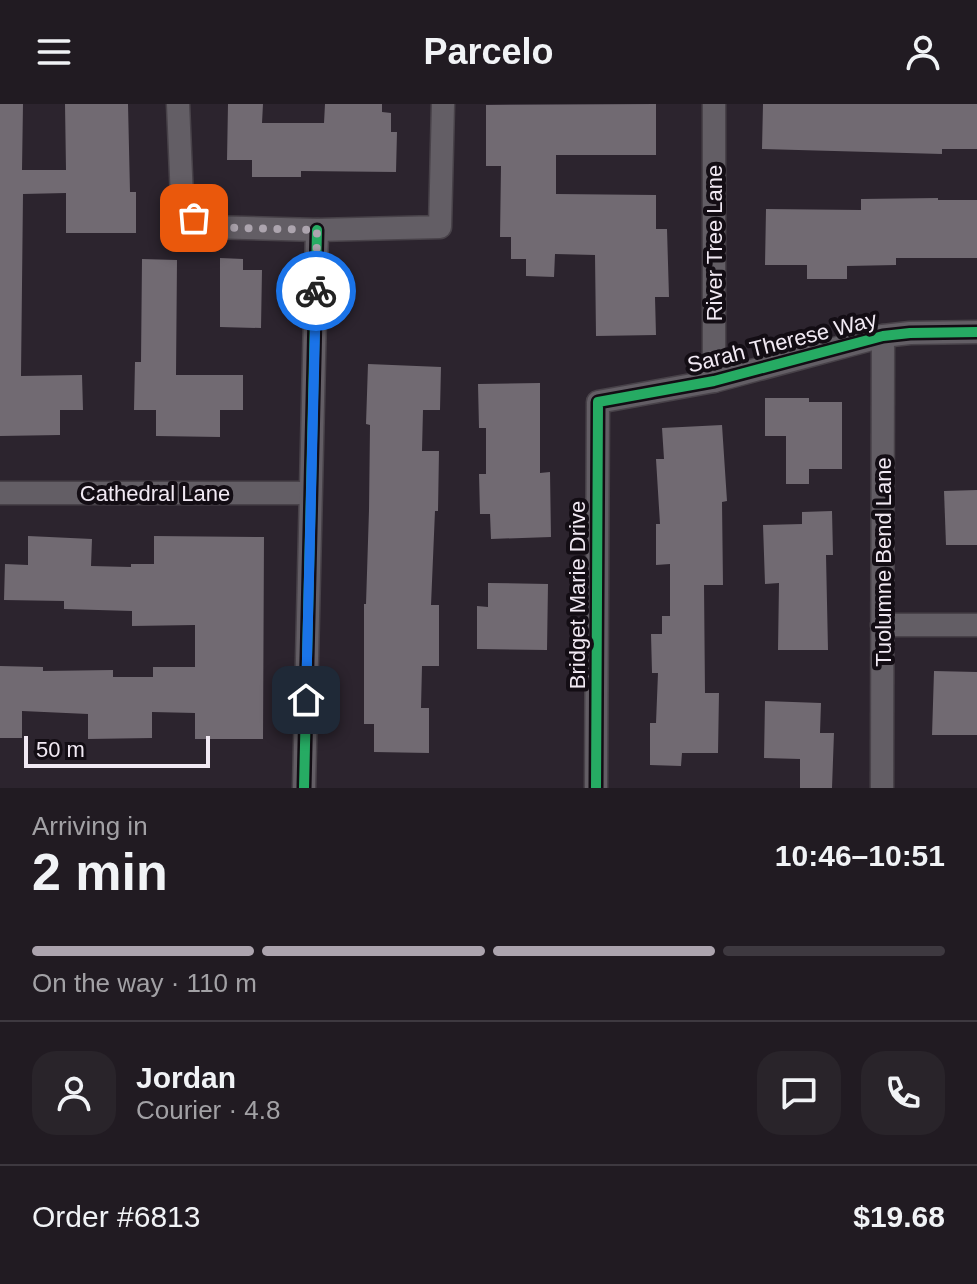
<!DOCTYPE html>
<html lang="en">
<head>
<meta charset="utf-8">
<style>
  :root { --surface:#211b22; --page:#29242a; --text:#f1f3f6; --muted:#a2a1a5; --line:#3e3940; --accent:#aca4ae }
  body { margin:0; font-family:Arial,sans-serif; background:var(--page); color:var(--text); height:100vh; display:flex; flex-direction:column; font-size:30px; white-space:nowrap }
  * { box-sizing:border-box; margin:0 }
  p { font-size:26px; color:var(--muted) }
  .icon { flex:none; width:44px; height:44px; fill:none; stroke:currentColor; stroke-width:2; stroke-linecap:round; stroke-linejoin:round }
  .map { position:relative; height:684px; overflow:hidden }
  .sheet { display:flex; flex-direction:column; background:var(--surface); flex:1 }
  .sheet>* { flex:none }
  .scale { position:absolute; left:24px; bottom:20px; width:186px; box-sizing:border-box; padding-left:8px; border:4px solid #f1e9f3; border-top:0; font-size:22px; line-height:28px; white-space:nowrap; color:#f1e9f3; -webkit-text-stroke:6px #130d14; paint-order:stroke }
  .pin { position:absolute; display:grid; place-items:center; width:68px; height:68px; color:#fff; margin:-34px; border-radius:16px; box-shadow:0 4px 12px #0006 }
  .courier { position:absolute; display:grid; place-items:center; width:80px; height:80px; margin:-40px; border:6px solid #1a73e8; border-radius:50%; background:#fff; color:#222; box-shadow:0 2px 10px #0007 }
  .head em { font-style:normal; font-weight:700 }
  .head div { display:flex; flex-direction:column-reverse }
  .head { display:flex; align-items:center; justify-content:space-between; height:136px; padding:0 32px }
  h1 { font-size:52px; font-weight:700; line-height:60px }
  .bar { display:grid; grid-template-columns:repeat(4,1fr); gap:12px 8px; align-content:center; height:96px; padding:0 32px }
  .bar i { height:10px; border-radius:6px; background:var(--line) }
  .bar .active { background:var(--accent) }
  .bar p { grid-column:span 4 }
  .line { display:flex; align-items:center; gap:20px; padding:0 32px; border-top:2px solid var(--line) }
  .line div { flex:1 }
  .round { display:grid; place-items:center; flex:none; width:84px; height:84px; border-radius:24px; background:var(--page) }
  header { display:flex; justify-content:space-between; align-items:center; height:104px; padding:0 32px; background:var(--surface); font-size:36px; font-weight:700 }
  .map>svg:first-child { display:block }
  .building { fill:#716a72 }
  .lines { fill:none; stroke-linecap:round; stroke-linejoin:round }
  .minor-casing { stroke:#484249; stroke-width:25 }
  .minor { stroke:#635e65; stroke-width:22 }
  .cycleway-casing { stroke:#130d14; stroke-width:15 }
  .cycleway { stroke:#26ab63; stroke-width:10 }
  .done { stroke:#aca4ae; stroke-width:8; stroke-dasharray:0 14.4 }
  .route { stroke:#1a73e8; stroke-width:10 }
  .labels { text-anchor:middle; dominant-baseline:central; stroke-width:8; stroke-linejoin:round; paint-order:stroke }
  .street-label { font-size:22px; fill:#f1e9f3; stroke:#130d14 }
</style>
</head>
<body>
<header><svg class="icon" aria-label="menu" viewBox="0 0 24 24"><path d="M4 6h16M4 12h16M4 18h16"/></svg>Parcelo<svg class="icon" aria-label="person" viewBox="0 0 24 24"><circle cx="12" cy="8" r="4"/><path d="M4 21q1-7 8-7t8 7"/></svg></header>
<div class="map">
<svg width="977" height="684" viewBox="0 0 977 684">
  <rect width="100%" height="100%" fill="#2c242e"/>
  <!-- building -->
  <g class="building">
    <polygon points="0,0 23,0 22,66 66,66 65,0 128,0 130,88 136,88 136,129 66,129 66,89 23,90 21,272 82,271 83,306 60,306 60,331 0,332"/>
    <polygon points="228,0 263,0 262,19 324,19 325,0 382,0 382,8 391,9 391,28 397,28 396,68 301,67 301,73 252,73 252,56 227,56"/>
    <polygon points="656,0 656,51 556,51 556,90 656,91 656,125 667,125 669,193 655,193 656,231 596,232 595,151 555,150 554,173 526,172 526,155 511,155 511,133 500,133 501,62 486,62 486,1"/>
    <polygon points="763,0 977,0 977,45 942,45 942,50 762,45"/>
    <polygon points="938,94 938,96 977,96 977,154 896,154 896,161 847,162 847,175 807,175 807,161 765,161 766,105 861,106 861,95"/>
    <polygon points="220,154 243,155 243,166 262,166 261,224 220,223"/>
    <polygon points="142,155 177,156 176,271 243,271 243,306 220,306 220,333 156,332 156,306 134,306 135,258 141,258"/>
    <polygon points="368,260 441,263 440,306 423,306 422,347 439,347 438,407 435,407 431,501 439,501 439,562 422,562 421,604 429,604 429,649 374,648 374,620 364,620 364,500 366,500 369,406 370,321 366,320"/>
    <polygon points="540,279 540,369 550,368 551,433 491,435 490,410 480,410 479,370 486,370 486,324 479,324 478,280"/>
    <polygon points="765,294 809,294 809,298 842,298 842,365 809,365 809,380 786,380 786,332 765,332"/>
    <polygon points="722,321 727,397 722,398 723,481 704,481 705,589 719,589 718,649 682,649 681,662 650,661 650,619 656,619 658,569 652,569 651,530 662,530 662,512 670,512 670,460 656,461 656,420 660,420 656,355 664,355 662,324"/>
    <polygon points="977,386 977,441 946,441 944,387"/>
    <polygon points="832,407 833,451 826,451 828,546 778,546 779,479 765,480 763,421 802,420 802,408"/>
    <polygon points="28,432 92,435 91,462 131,463 131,460 154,460 154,432 264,433 263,635 195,635 195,609 152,608 152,634 88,635 88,610 22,607 22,634 0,634 0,562 43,563 43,567 113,566 113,573 153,573 153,563 195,563 195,521 132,522 132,507 64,505 64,497 4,496 5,460 28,461"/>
    <polygon points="488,479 548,480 547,546 477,545 477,502 488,503"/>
    <polygon points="934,567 977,568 977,631 932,631"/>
    <polygon points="765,597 821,599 820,629 834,629 832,684 800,684 800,655 764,654"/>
  </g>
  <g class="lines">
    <defs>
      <g id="minor">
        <polyline points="178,0 182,95 194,114 206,123 317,126 440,123 443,0"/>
        <polyline points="714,277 714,0"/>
        <polyline points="0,389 310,389"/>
        <polyline points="882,521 977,521"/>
        <polyline points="304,684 317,126"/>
        <polyline points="596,684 598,298 714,277 883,232 910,229 977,228"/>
        <polyline points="882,684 883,232"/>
      </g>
    </defs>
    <!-- minor casing -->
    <use href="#minor" class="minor-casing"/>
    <!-- minor -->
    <use href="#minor" class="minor"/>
    <defs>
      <g id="cycleway">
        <polyline points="304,684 317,126"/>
        <polyline points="596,684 598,298 714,277 883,232 910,229 977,228"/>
      </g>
    </defs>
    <!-- cycleway casing -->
    <use href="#cycleway" class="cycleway-casing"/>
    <!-- cycleway -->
    <use href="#cycleway" class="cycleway"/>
  </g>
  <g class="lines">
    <!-- done -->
    <polyline class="done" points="194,114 206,123 317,126 316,187"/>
    <!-- route -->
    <polyline class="route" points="306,596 316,187"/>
  </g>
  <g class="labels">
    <!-- street labels -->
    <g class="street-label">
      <text transform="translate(714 139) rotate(-90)">River Tree Lane</text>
      <text transform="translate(782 238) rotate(-14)">Sarah Therese Way</text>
      <text x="155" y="389">Cathedral Lane</text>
      <text transform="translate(883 458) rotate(-90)">Tuolumne Bend Lane</text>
      <text transform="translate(577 491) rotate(-90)">Bridget Marie Drive</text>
    </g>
  </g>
</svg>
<div class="scale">50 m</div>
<div class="pin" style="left:194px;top:114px;background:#ea580c"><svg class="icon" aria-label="bag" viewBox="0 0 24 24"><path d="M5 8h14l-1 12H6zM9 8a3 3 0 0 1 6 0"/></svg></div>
<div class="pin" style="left:306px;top:596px;background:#1f2937"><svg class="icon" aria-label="home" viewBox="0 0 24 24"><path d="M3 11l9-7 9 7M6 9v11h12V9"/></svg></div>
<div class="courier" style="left:316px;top:187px"><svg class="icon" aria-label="bike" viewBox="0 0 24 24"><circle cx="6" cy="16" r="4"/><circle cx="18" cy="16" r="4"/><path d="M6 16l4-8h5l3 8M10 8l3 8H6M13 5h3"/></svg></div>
</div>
<section class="sheet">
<div class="head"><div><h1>2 min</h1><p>Arriving in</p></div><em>10:46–10:51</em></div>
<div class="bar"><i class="active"></i><i class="active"></i><i class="active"></i><i></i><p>On the way · 110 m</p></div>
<div class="line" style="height:144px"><a class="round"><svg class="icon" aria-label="person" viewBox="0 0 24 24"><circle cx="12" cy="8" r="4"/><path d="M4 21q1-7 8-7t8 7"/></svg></a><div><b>Jordan</b><p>Courier · 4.8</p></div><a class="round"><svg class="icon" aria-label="chat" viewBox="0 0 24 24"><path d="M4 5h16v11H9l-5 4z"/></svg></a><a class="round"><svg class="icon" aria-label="phone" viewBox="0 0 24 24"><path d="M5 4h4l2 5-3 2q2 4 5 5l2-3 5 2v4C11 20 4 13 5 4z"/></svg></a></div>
<div class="line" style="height:104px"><div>Order #6813</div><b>$19.68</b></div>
</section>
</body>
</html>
